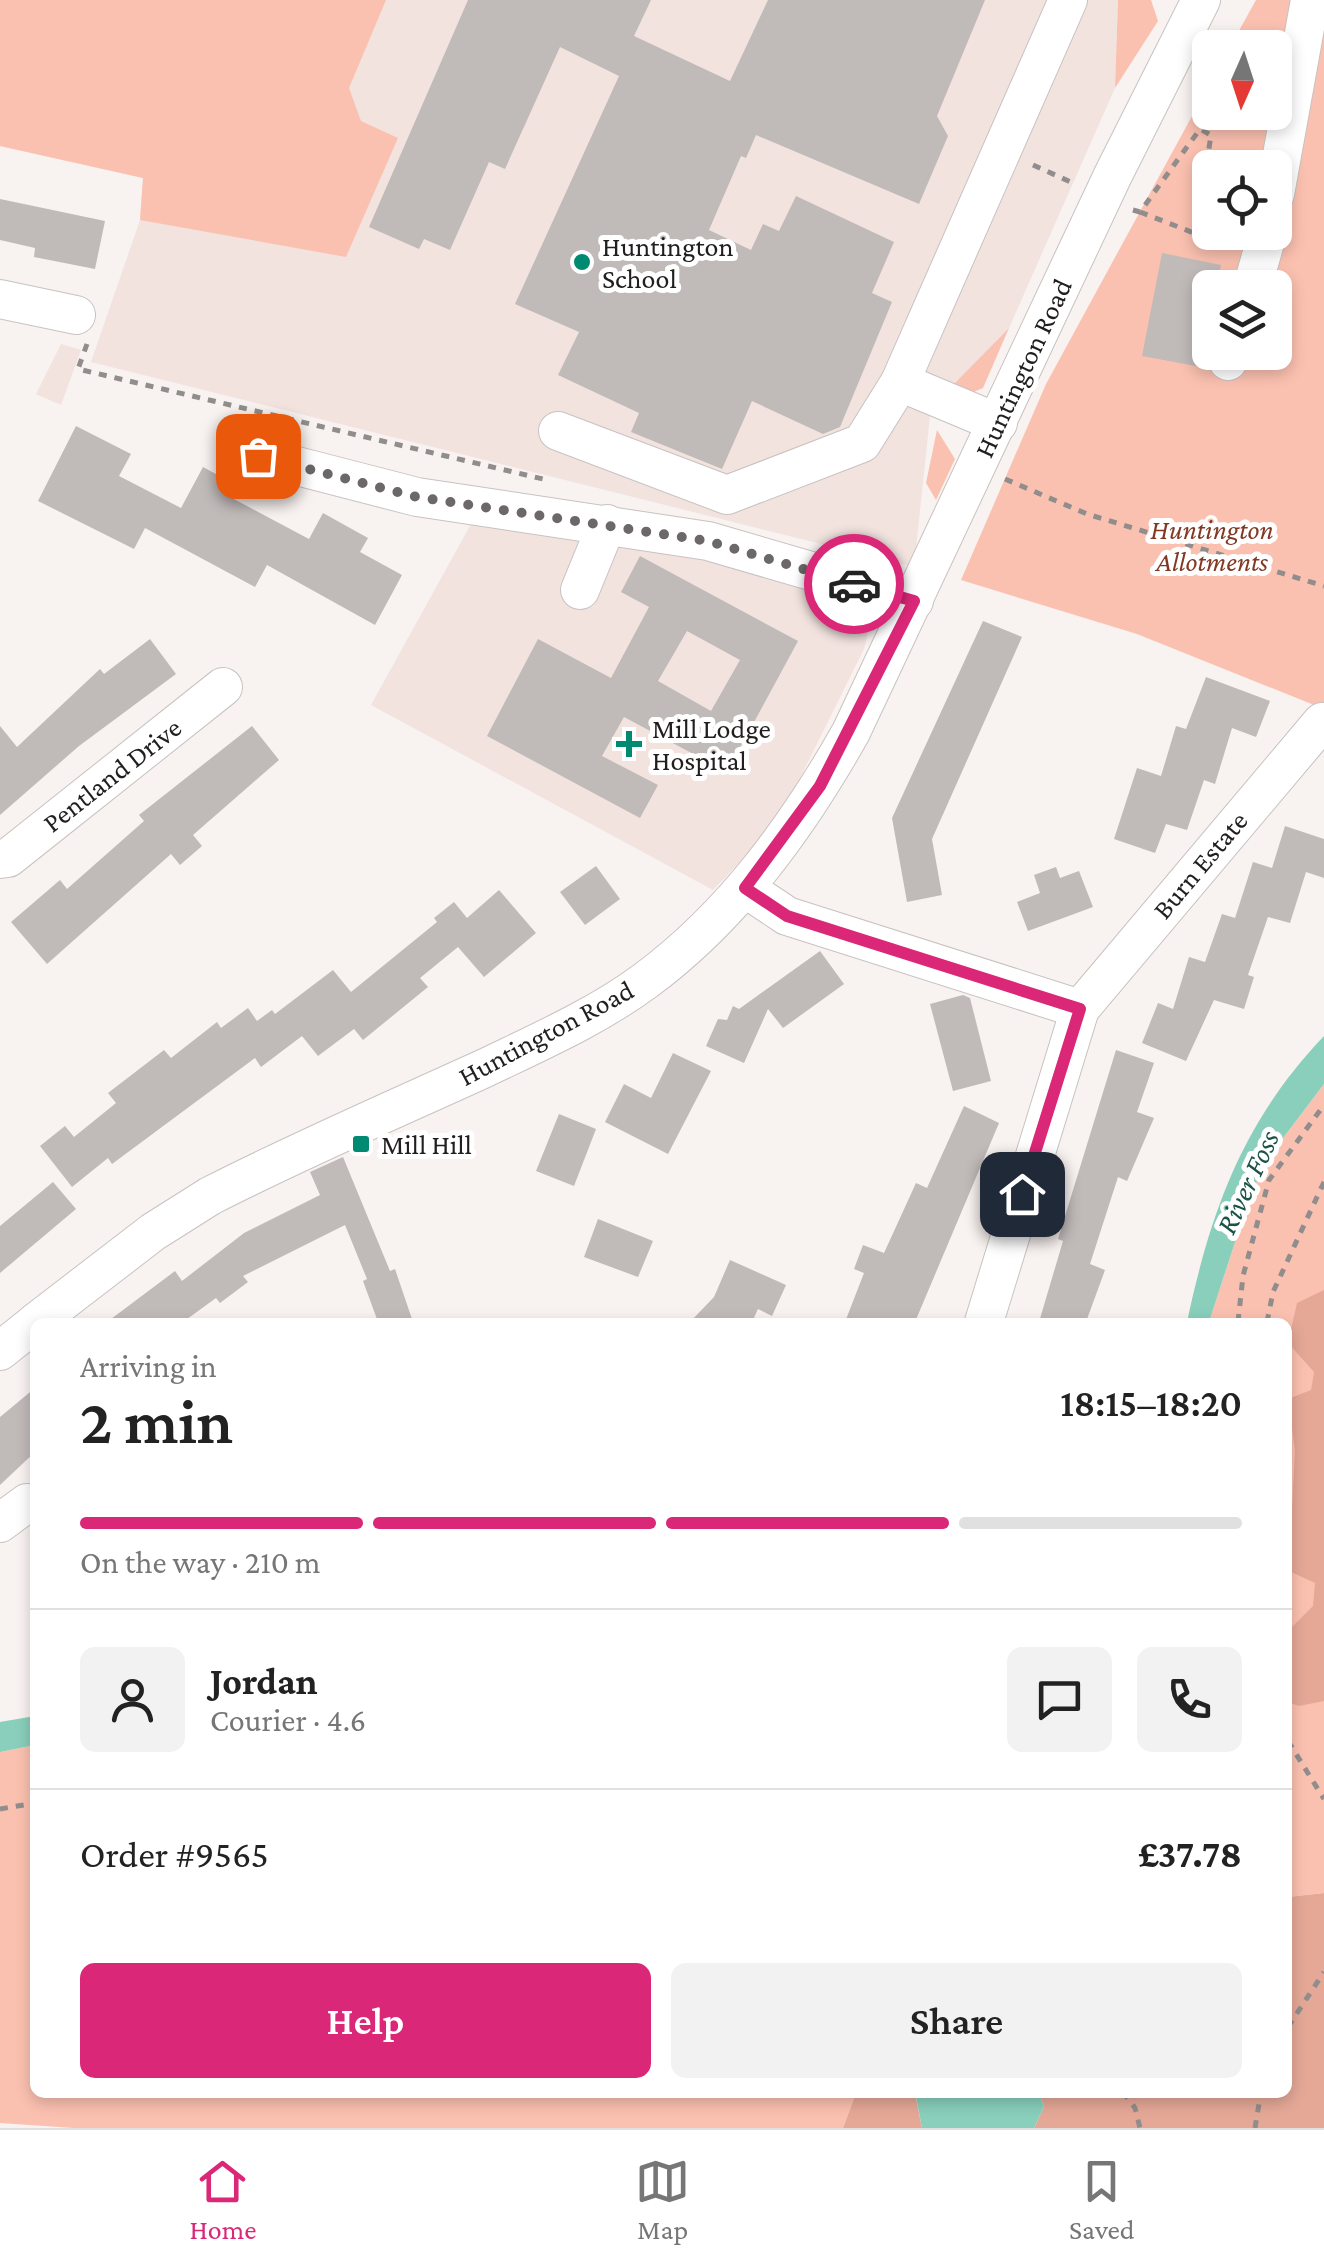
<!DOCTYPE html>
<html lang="en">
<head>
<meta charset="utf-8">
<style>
  :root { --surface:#fff; --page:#f2f2f2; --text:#222; --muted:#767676; --line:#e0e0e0; --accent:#db2777 }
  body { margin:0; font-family:"Crimson Pro",serif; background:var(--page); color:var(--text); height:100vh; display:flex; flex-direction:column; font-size:38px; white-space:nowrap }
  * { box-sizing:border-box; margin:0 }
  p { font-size:32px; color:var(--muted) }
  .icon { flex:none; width:55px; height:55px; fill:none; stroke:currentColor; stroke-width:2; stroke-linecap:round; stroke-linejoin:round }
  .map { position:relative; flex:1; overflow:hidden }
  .details { position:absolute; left:30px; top:1318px; width:1262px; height:780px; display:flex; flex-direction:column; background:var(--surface); border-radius:15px; box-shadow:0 5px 15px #0003 }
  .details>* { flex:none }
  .needle { width:65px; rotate:183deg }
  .buttons { position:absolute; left:1192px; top:30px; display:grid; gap:20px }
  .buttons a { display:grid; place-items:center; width:100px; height:100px; border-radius:15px; background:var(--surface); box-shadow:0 5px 15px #0003; font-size:50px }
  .pin { position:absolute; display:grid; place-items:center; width:85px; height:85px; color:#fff; margin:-42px; border-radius:20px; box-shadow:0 5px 15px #0006 }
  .courier { position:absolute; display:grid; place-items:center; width:100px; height:100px; margin:-50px; border:8px solid #db2777; border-radius:50%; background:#fff; color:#222; box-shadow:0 2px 12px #0007 }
  .head em { font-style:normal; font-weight:600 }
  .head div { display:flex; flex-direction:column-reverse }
  .head { display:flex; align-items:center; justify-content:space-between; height:170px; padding:0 50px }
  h1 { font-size:65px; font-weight:600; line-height:75px }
  .bar { display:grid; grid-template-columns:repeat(4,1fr); gap:15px 10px; align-content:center; height:120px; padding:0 50px }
  .bar i { height:12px; border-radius:8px; background:var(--line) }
  .bar .selected { background:var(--accent) }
  .bar p { grid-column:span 4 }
  .line { display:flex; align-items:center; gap:25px; padding:0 50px; border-top:2px solid var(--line) }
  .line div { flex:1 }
  .round { display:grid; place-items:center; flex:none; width:105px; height:105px; border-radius:15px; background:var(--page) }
  .primary-button { display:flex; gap:20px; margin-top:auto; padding:20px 50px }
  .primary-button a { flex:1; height:115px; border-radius:15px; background:var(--accent); color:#fff; font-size:40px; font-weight:600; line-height:115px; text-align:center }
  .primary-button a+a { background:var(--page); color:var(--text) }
  .tab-bar { display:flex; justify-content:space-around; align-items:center; height:140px; border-top:2px solid var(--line); background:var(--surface); font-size:28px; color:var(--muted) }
  .tab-bar a { display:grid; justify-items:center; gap:5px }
  .tab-bar .selected { color:var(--accent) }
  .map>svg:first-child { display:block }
  .built { fill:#f2e3df }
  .green { fill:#fbc1b0; fill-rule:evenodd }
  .forest { fill:#e5a897 }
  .water { fill:#89cfbb }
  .building { fill:#c0bab9; fill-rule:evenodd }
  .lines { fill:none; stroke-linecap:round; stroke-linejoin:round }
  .minor-casing { stroke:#c8c2c1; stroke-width:40 }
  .path { stroke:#918d8c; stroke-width:5; stroke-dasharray:8 8; stroke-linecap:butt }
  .minor { stroke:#fff; stroke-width:38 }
  .done { stroke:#6c6868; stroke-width:10; stroke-dasharray:0 18 }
  .route { stroke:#db2777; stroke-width:12 }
  .poi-dot { fill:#008a71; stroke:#fff; stroke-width:4 }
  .labels { text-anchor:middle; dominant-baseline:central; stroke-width:10; stroke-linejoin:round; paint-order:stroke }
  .poi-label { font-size:28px; fill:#211e1e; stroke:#fff; text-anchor:start }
  .street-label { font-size:28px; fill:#211e1e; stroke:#fff }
  .park-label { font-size:28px; font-style:italic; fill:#823924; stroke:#fff }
  .water-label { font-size:30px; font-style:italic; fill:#1b5446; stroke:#fff }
</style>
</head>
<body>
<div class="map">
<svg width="1324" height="2128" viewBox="0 0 1324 2128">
  <rect width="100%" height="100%" fill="#f8f2f0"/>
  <!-- built -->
  <g class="built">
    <polygon points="0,0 1118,0 1115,88 1009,328 931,407 914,567 91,362 140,220 143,178 0,146"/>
    <polygon points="61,344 81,350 61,405 36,394"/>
    <polygon points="471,524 692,553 854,597 870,624 864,649 798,782 756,845 713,890 371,705"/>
  </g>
  <!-- green -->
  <g class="green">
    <polygon points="0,0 386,0 349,88 361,121 398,138 346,257 140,220 143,178 0,146"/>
    <polygon points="1118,0 1151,0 1158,21 1115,88"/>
    <path d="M1256 0H1324V709L1137 634 961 580 1046 384 1210 83V112H1275V48L1230 47ZM1210 168H1275V232H1210ZM1210 288H1275V352H1210Z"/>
    <polygon points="1009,328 983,388 962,397 945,393"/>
    <polygon points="937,430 955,459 936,500 926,483"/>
    <polygon points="1324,1084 1324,1893 1288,1897 1288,1322 1209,1322 1252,1190 1280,1142"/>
    <polygon points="35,1745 35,2092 856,2093 843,2128 74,2128 0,2123 0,1752"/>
  </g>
  <!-- forest -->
  <g class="forest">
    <polygon points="1324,1290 1324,1701 1299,1706 1288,1702 1288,1631 1313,1606 1315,1583 1289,1571 1295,1450 1288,1399 1311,1390 1314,1372 1288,1343 1297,1303"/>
    <polygon points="1324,1893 1324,2128 1034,2128 1044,2107 1039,2093 1288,2092 1288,1897"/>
    <polygon points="856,2093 920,2093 916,2098 922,2128 843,2128"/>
  </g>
  <!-- water -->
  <g class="water">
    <path d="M1324 1036V1084L1280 1142 1252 1190 1209 1322H1187C1211 1210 1243 1121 1324 1036Z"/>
    <polygon points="35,1716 35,1745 0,1752 0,1722"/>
    <polygon points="920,2092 1039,2093 1044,2107 1034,2128 922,2128 916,2097"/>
  </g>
  <!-- building -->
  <g class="building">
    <polygon points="468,0 651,0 634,36 730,81 768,0 985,0 937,116 948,136 919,204 756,135 746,158 741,156 709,230 751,250 763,224 779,231 796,196 894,242 872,293 892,302 840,427 823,434 752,401 722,469 631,432 639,413 558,375 579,332 515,304 619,76 560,47 505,169 489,162 450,250 424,239 419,249 369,227"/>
    <polygon points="0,199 105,221 95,269 34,257 35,248 0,240"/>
    <polygon points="1162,253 1221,265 1216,288 1210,288 1210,321 1201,367 1142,356"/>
    <polygon points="76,426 131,454 119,476 181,508 203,467 238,486 232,498 309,539 323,513 368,538 360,552 402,575 375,625 267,565 255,587 145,528 134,549 38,501"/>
    <path d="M640 556 798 641 727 772 624 717 602 756 658 785 640 818 487 736 538 639 611 678 649 607 621 592ZM687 631 740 660 711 711 658 681Z"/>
    <polygon points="983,621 1022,637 932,839 942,895 907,902 892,818"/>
    <polygon points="150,639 176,674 79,746 0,815 0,726 17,747 100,669 104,674"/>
    <polygon points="1206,677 1270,701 1256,737 1232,728 1215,784 1204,780 1187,830 1166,824 1155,853 1114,839 1137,768 1161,776 1176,726 1186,729"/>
    <polygon points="252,726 279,760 193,835 202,846 180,865 171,854 47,964 11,922 60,880 67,889 144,821 139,815"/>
    <polygon points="1285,826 1324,839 1324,878 1306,872 1290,923 1268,917 1248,975 1254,977 1244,1009 1214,1000 1186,1061 1142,1043 1158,1003 1173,1009 1189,957 1205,962 1222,914 1235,918 1253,862 1272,868"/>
    <polygon points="596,866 620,899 585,925 560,892"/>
    <polygon points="1056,867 1060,878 1079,871 1093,907 1028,931 1017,902 1040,893 1034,875"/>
    <polygon points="499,890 536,933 484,977 458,947 420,978 428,987 363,1040 354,1029 318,1056 302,1036 261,1067 255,1058 112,1164 108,1158 72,1187 40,1146 65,1126 74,1137 116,1103 108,1093 164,1050 171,1058 217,1022 221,1028 248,1008 257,1021 272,1010 275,1014 333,970 351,992 437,922 434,918 454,902 467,918"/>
    <polygon points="820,951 844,984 783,1028 768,1009 744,1063 706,1046 718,1019 727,1020 733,1006 739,1009"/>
    <polygon points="963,995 970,998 991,1081 953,1091 930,1004"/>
    <polygon points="1116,1050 1154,1063 1137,1112 1154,1118 1127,1181 1118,1177 1090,1264 1105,1270 1086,1322 1039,1322 1063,1241 1058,1239"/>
    <polygon points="673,1053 711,1071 668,1154 605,1122 624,1084 651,1098"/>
    <polygon points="964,1106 999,1123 915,1322 845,1322 864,1273 854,1269 863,1245 884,1253 916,1183 927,1188"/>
    <polygon points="559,1114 596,1129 574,1186 536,1171"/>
    <polygon points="343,1157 390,1271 395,1269 413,1322 378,1322 363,1281 367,1279 345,1225 243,1276 248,1282 220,1303 216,1298 183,1322 107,1322 175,1271 182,1281 244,1233 320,1195 310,1172"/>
    <polygon points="53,1182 76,1209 0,1273 0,1226"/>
    <polygon points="598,1219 653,1241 638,1277 584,1257"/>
    <polygon points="730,1260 786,1285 772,1316 758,1309 752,1322 690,1322 714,1297"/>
    <polygon points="35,1388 35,1452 0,1485 0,1417"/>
  </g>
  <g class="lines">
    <defs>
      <g id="minor">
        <polyline points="1275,194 1310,0"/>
        <polyline points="1252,288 1268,232"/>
        <polyline points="0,299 76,315"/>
        <polyline points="1228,361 1231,352"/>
        <polyline points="998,423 900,382 1068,0"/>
        <polyline points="558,431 727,495 862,443 900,382"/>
        <polyline points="258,456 417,497 708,541 914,601"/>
        <polyline points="580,590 607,524"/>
        <polyline points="0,859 8,858 223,687"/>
        <polyline points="745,888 787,916 1080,1009"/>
        <path d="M36 1322 153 1232 210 1196C300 1150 393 1110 485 1068 539 1042 596 1017 645 981 733 916 798 826 851 732L1113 175 1201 0"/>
        <polyline points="984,1322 1080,1009 1322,722"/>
        <polyline points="0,1351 35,1323"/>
        <polyline points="0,1523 27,1503"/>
      </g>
    </defs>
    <!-- minor casing -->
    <use href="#minor" class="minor-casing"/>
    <!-- path -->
    <g class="path">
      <polyline points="1033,165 1073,183"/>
      <polyline points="1133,210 1140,212 1200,129 1211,135 1196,234"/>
      <polyline points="1140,212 1230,247"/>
      <polyline points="87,344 78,369 543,479"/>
      <polyline points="1005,479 1087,514 1324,586"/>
      <polyline points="1238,1322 1243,1276 1269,1180 1324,1105"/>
      <polyline points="1267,1322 1273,1292 1324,1182"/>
      <polyline points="1288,1741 1324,1799"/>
      <polyline points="0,1809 35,1803"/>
      <polyline points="1288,2027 1324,1972"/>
      <polyline points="1123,2092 1135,2108 1140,2128"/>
      <polyline points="1255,2128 1261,2092"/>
    </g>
    <!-- minor -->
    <use href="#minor" class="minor"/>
  </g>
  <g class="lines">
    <!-- done -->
    <polyline class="done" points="258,456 417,497 708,541 854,584"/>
    <!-- route -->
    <polyline class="route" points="854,584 914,601 820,786 745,888 787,916 1080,1009 1022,1194"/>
  </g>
  <!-- markers -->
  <g class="poi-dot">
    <circle cx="582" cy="262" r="10"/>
    <path d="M624 729h10v10h10v10h-10v10h-10v-10h-10v-10h10z"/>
    <rect x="351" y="1134" width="20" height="20" rx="5"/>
  </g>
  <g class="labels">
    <!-- poi labels -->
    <g class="poi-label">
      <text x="602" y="246">Huntington<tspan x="602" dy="32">School</tspan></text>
      <text x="652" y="728">Mill Lodge<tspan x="652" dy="32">Hospital</tspan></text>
      <text x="381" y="1144">Mill Hill</text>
    </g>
    <!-- street labels -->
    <g class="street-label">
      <text transform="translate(1023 368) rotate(-65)">Huntington Road</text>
      <text transform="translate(112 775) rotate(-38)">Pentland Drive</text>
      <text transform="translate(1200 865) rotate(-50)">Burn Estate</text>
      <text transform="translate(546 1033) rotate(-28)">Huntington Road</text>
    </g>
    <!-- park labels -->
    <g class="park-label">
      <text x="1212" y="529">Huntington<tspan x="1212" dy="32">Allotments</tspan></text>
    </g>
    <!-- water labels -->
    <g class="water-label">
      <text transform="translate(1247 1182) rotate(-65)">River Foss</text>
    </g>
  </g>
</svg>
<div class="buttons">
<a><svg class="needle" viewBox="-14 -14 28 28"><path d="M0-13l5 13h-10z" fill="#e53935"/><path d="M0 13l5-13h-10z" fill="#767676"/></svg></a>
<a><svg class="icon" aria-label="locate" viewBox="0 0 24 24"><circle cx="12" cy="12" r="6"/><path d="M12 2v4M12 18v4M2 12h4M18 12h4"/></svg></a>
<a><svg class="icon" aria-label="layers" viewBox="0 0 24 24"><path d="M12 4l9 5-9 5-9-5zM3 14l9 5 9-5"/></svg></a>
</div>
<div class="pin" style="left:258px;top:456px;background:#ea580c"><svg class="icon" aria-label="bag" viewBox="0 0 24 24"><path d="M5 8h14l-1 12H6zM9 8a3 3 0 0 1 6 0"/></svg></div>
<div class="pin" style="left:1022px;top:1194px;background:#1f2937"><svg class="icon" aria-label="home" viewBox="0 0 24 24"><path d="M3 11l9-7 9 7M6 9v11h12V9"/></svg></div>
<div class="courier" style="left:854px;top:584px"><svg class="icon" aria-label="car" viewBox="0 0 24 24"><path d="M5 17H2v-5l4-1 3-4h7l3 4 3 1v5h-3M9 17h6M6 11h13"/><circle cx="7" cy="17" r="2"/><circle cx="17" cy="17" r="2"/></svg></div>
<section class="details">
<div class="head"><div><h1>2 min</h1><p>Arriving in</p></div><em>18:15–18:20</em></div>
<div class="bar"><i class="selected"></i><i class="selected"></i><i class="selected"></i><i></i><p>On the way · 210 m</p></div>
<div class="line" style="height:180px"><a class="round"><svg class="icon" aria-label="person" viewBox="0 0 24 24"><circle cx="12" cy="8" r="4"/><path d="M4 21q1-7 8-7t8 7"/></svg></a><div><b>Jordan</b><p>Courier · 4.6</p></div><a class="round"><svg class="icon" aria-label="chat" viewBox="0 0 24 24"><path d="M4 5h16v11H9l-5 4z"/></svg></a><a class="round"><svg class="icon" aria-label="phone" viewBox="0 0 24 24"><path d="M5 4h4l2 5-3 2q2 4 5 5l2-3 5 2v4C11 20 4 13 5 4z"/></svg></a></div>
<div class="line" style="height:130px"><div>Order #9565</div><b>£37.78</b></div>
<div class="primary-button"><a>Help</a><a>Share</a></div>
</section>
</div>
<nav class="tab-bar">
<a class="selected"><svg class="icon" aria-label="home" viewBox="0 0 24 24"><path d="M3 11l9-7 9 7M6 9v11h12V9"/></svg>Home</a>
<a><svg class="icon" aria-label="map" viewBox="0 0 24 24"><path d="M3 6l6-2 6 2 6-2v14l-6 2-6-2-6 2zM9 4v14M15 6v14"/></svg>Map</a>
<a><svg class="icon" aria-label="saved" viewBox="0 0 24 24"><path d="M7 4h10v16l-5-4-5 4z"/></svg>Saved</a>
</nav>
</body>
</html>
